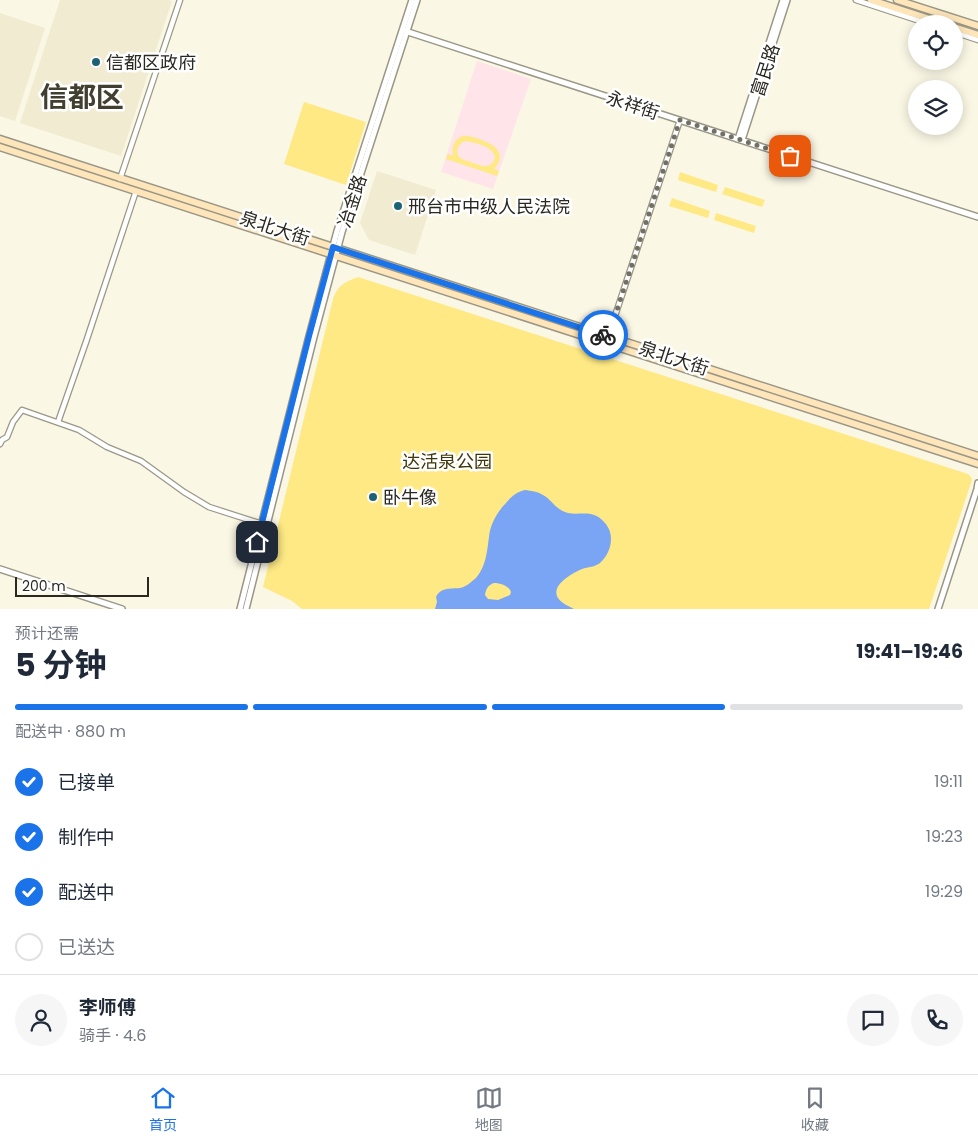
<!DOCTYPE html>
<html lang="zh">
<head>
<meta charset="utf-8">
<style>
  :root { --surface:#fff; --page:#f6f6f7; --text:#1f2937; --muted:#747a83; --line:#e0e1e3; --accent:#1a73e8 }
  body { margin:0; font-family:Poppins,"Noto Sans SC",sans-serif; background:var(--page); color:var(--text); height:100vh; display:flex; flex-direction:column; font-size:19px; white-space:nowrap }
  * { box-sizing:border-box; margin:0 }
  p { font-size:16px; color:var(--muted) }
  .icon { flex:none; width:28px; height:28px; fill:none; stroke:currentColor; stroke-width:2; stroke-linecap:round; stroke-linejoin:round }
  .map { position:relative; height:609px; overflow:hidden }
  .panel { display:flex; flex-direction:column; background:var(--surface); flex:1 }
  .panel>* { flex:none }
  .fabs { position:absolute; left:908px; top:15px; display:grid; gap:10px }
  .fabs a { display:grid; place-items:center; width:55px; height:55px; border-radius:50%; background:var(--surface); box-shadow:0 2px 12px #0003; font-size:25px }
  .scale { position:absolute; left:15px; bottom:12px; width:134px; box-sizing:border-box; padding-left:5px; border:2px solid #292821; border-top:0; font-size:14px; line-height:18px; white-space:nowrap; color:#292821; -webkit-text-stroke:4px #fff; paint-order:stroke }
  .pin { position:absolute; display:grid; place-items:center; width:42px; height:42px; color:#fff; margin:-21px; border-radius:10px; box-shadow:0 2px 8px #0006 }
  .courier { position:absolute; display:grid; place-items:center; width:50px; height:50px; margin:-25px; border:4px solid #1a73e8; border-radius:50%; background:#fff; color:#222; box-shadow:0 1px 6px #0007 }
  .summary em { font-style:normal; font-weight:700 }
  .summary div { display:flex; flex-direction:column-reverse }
  .summary { display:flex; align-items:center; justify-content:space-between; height:85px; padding:0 15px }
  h1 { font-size:32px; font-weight:700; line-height:38px }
  .bar { display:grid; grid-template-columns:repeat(4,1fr); gap:8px 5px; align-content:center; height:60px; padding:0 15px }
  .bar i { height:6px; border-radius:4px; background:var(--line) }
  .bar .on { background:var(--accent) }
  .bar p { grid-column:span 4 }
  .line { display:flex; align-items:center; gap:12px; padding:0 15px; border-top:1px solid var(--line) }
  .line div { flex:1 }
  .round { display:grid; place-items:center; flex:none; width:52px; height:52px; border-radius:26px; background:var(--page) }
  ol { padding:0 15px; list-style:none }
  li { display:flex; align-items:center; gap:15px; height:55px }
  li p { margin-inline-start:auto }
  li .icon { padding:5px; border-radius:50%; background:var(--accent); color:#fff; stroke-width:4 }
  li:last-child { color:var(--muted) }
  li i { width:28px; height:28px; border:2px solid var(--line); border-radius:50% }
  .dock { display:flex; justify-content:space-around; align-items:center; height:70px; border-top:1px solid var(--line); background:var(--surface); font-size:14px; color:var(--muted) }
  .dock a { display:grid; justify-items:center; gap:2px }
  .dock .on { color:var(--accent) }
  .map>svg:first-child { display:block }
  .built { fill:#f0ebd1 }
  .education { fill:#ffe4ea }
  .green { fill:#fee985; fill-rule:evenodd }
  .water { fill:#7aa4f4; fill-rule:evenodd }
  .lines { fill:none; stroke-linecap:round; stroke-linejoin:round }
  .minor-casing { stroke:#9a9787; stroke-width:7 }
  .tertiary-casing { stroke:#9a9787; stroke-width:8 }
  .secondary-casing { stroke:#9a9787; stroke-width:9 }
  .minor { stroke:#fff; stroke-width:4.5 }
  .tertiary { stroke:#fff; stroke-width:5 }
  .secondary { stroke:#fee6ba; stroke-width:6 }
  .done { stroke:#727066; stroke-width:5; stroke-dasharray:0 9 }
  .route { stroke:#1a73e8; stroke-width:6 }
  .poi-dot { fill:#1c6273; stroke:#fff; stroke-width:2 }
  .labels { text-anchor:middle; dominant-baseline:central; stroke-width:5; stroke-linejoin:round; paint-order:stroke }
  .poi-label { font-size:18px; fill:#292821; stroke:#fff; text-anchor:start }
  .street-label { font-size:18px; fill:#292821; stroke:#fff }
  .park-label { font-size:18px; fill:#3e3608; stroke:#fff }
  .town-label { font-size:28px; font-weight:bold; fill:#423f30; stroke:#fff }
</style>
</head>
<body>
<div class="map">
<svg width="978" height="609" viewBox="0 0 978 609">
  <rect width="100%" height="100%" fill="#faf7e5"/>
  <!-- built -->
  <g class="built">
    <polygon points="60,0 168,0 172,1 121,156 20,123"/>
    <polygon points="0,13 45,28 15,121 0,116"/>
    <polygon points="377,171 436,190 415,255 369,240 360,223"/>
  </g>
  <!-- education -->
  <polygon class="education" points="477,61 531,79 493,189 441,172"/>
  <!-- green -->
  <g class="green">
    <polygon points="304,102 366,122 346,185 284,164"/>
    <path d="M462 136C470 135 475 138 482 140 497 146 507 155 494 169L499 171 497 176 446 159 448 154 453 156C451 147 454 140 462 136ZM466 141C476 143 492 146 495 157 492 170 482 166 473 163 470 161 465 161 462 159 453 153 458 143 466 141Z"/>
    <polygon points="680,172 718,185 716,192 678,180"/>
    <polygon points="725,187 765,200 762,207 722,194"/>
    <polygon points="672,198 710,211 708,218 669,206"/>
    <polygon points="716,213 756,226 754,233 714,220"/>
    <path d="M358 277 968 474 971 477 972 480 929 609H302L292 601 263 587 333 299C338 285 345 282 358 277Z"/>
  </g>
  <!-- water -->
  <path class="water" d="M525 490C531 491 537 491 543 495 552 500 556 510 568 513 576 515 586 512 594 515 601 517 608 525 610 532 613 542 609 555 600 563 595 567 588 567 582 569 573 573 550 585 558 598 562 604 569 606 574 609H435L437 602 436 597C441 587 450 589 460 588 466 587 471 582 476 578 486 566 487 552 489 537 490 525 497 512 506 503 511 497 516 492 525 490ZM494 583C501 583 509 586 511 592L510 595 498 600 488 599 485 595C486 589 488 585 494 583Z"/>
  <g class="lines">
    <defs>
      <g id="minor">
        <polyline points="856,0 929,24"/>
        <polyline points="954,32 978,40"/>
        <polyline points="120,179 180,0"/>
        <polyline points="608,337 680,120"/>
        <polyline points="58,422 86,342 136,191"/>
        <polyline points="0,444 2,440 7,437 13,422 22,410 79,430 107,447 141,461 184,492 209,507 262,524"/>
      </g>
      <g id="tertiary">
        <polyline points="405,31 978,217"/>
        <polyline points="738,139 783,0"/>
        <polyline points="742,140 787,0"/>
        <polyline points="0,569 122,609"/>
        <polyline points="240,609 309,336 337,231 412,0"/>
        <polyline points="246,609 314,337 342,232 417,0"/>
        <polyline points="938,609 977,489 978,483"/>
      </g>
      <g id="secondary">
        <polyline points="871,0 945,24"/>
        <polyline points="897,0 978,26"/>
        <polyline points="954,27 978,35"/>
        <polyline points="0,139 978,456"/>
        <polyline points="0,147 978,464"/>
      </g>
    </defs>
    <!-- minor casing -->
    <use href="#minor" class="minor-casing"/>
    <!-- tertiary casing -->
    <use href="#tertiary" class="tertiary-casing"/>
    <!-- secondary casing -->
    <use href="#secondary" class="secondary-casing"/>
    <!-- minor -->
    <use href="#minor" class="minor"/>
    <!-- tertiary -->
    <use href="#tertiary" class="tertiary"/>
    <!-- secondary -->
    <use href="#secondary" class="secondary"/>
  </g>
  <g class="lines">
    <!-- done -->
    <polyline class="done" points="603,335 608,337 680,120 790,156"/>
    <!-- route -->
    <polyline class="route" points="257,542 309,336 333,247 603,335"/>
  </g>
  <!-- markers -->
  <g class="poi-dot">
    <circle cx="96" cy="62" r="5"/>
    <circle cx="398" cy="206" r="5"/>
    <circle cx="373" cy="497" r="5"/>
  </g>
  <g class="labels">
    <!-- poi labels -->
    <g class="poi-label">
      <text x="106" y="62">信都区政府</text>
      <text x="408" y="206">邢台市中级人民法院</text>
      <text x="383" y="497">卧牛像</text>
    </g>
    <!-- street labels -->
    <g class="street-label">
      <text transform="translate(765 70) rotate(-72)">富民路</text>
      <text transform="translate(633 105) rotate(18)">永祥街</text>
      <text transform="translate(352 201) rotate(-72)">冶金路</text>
      <text transform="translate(275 228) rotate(18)">泉北大街</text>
      <text transform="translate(674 358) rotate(18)">泉北大街</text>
    </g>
    <!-- park labels -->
    <g class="park-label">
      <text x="447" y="461">达活泉公园</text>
    </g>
    <!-- town labels -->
    <g class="town-label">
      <text x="82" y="97">信都区</text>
    </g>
  </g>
</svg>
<div class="fabs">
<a><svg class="icon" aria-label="locate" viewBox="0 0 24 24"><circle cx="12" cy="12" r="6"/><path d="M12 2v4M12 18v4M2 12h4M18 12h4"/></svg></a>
<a><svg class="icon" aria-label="layers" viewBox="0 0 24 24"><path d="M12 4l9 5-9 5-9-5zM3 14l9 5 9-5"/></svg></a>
</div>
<div class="scale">200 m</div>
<div class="pin" style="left:790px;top:156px;background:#ea580c"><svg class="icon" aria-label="bag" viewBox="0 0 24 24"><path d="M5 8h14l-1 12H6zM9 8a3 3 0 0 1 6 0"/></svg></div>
<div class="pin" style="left:257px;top:542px;background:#1f2937"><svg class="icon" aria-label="home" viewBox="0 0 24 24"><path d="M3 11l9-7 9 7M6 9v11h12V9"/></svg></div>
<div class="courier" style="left:603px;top:335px"><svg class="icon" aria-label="bike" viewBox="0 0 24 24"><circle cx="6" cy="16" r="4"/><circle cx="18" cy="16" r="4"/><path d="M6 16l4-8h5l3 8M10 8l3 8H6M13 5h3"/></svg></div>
</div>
<section class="panel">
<div class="summary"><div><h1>5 分钟</h1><p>预计还需</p></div><em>19:41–19:46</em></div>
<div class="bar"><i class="on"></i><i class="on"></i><i class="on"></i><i></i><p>配送中 · 880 m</p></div>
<ol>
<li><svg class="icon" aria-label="check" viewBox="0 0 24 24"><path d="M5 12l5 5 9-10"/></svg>已接单<p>19:11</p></li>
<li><svg class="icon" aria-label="check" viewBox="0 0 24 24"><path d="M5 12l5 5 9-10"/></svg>制作中<p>19:23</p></li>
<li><svg class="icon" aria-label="check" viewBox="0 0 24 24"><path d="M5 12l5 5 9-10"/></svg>配送中<p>19:29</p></li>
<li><i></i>已送达</li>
</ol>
<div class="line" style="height:90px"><a class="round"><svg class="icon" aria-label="person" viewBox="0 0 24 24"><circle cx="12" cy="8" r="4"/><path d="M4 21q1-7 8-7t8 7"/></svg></a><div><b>李师傅</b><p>骑手 · 4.6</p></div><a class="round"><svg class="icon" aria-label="chat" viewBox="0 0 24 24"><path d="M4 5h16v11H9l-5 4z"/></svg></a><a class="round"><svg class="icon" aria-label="phone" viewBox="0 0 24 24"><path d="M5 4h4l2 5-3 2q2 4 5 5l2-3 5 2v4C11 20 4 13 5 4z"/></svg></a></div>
</section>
<nav class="dock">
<a class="on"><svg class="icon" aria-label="home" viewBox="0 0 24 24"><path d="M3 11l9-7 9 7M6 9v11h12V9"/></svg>首页</a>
<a><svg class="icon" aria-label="map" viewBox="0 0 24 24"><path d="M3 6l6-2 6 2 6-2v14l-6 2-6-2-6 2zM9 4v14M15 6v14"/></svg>地图</a>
<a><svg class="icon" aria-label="saved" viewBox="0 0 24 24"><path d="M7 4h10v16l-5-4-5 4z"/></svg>收藏</a>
</nav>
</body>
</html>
